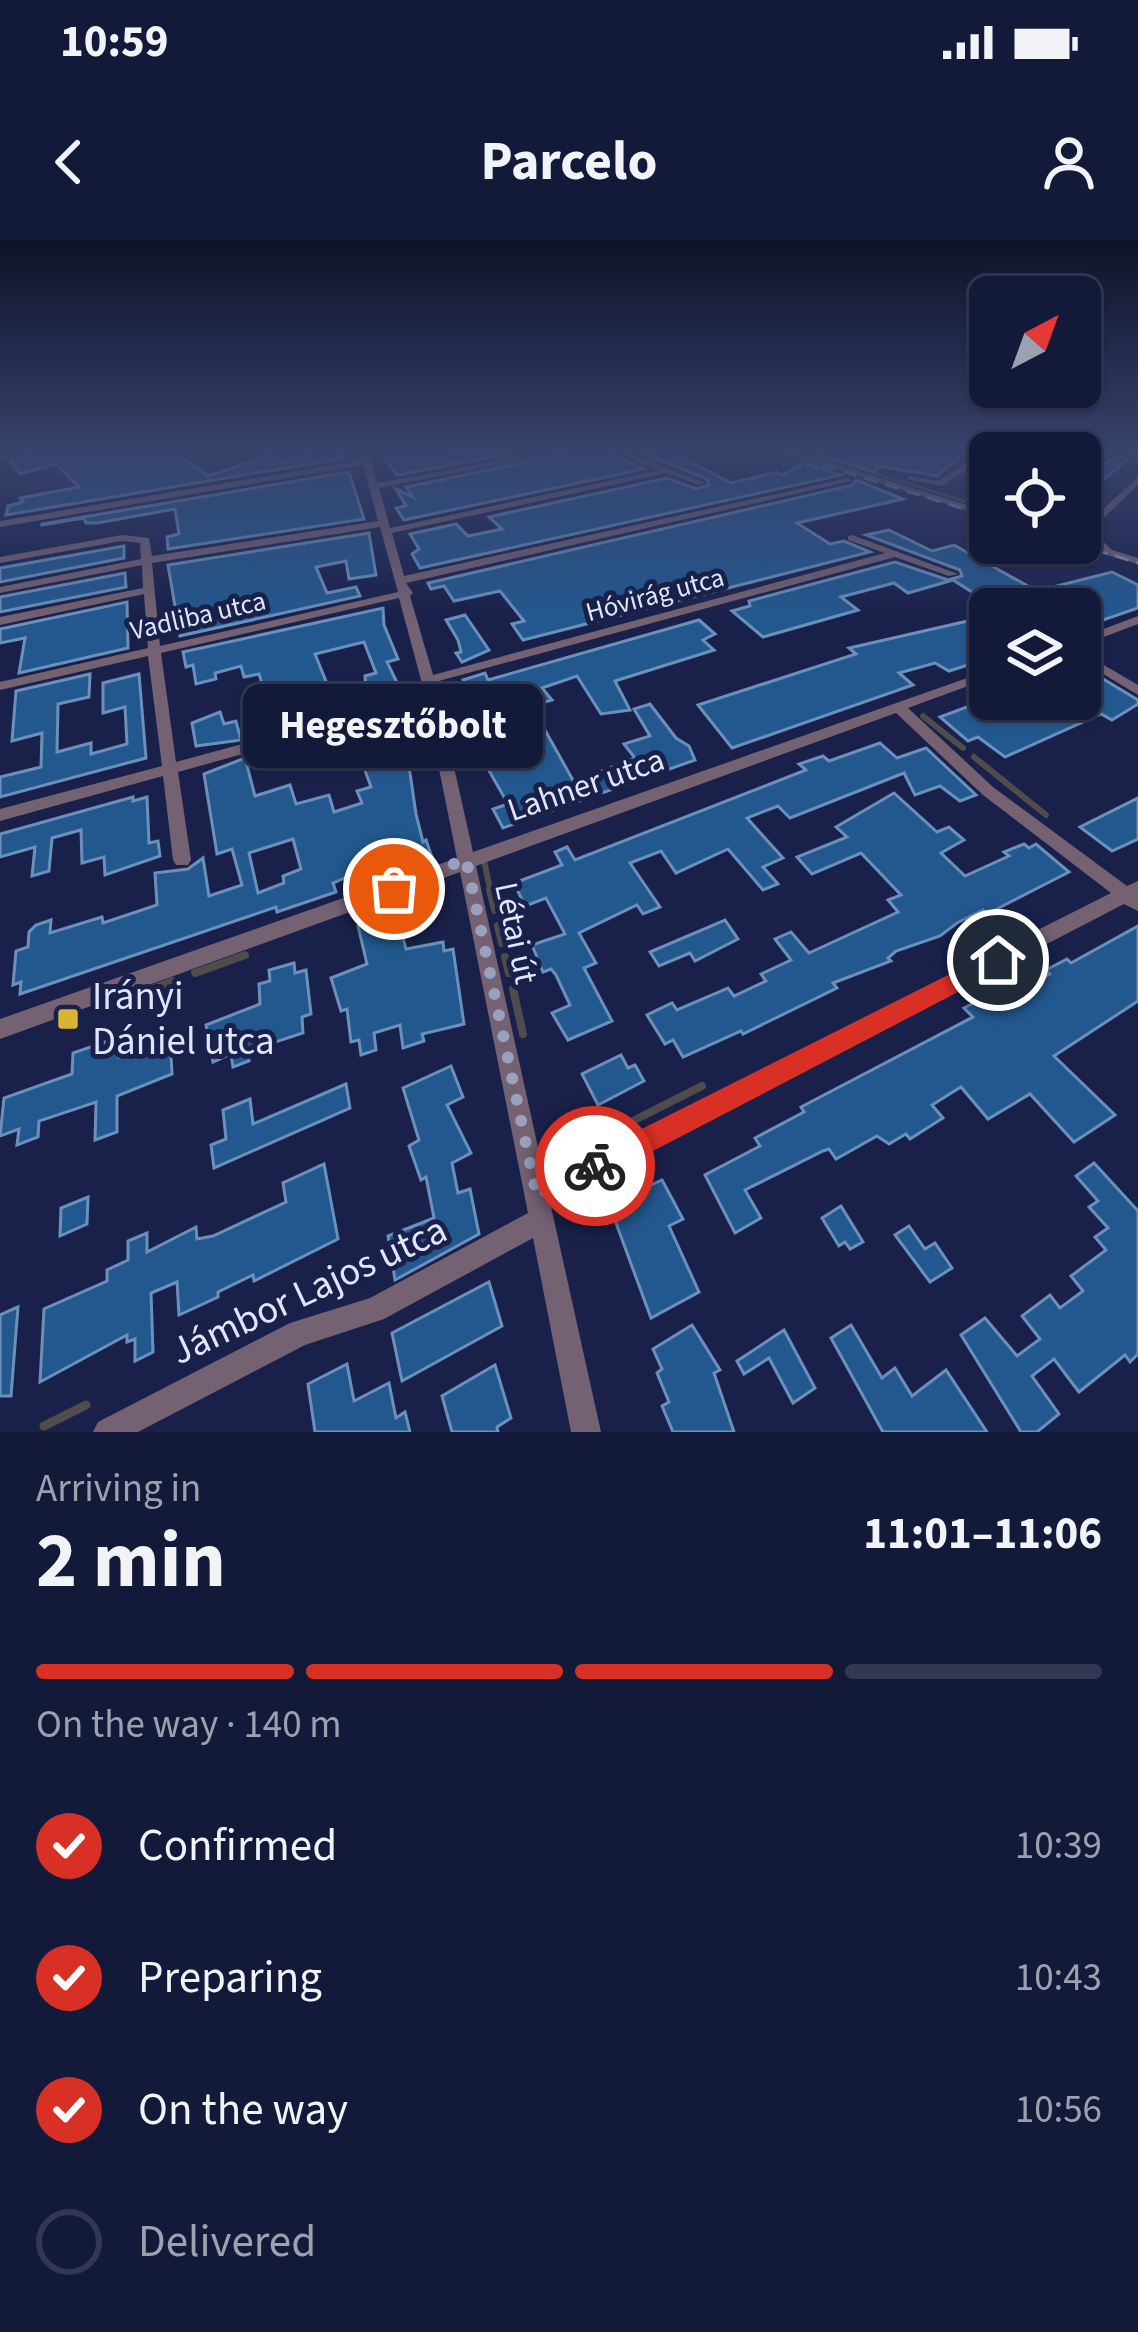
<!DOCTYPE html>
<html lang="en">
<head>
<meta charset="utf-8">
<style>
  :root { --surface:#131938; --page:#202643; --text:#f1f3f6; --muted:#9da0ae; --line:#323853; --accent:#d93025 }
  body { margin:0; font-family:"Source Sans 3",sans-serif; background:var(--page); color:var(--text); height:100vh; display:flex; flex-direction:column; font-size:45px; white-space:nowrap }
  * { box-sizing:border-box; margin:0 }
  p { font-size:39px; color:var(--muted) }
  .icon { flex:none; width:66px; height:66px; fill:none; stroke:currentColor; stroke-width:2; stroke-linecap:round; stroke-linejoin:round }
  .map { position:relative; height:1192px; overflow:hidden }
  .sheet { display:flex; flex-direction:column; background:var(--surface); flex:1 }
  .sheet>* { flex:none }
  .needle { width:78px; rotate:41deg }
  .buttons { position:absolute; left:969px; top:36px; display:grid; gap:24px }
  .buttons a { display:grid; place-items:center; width:132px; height:132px; border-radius:18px; background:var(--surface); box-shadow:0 3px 9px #0004,0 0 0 3px var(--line); font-size:60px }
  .pin { position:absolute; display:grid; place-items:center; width:102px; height:102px; color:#fff; margin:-51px; border:6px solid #fff; border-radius:50%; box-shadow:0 3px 12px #0007 }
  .courier { position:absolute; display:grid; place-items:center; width:120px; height:120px; margin:-60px; border:9px solid #d93025; border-radius:50%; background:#fff; color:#222; box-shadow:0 3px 15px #0007 }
  .bubble { position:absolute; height:84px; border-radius:18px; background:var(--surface); box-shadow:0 3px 9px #0004,0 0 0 3px var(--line); font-size:39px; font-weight:700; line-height:84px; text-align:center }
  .head em { font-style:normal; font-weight:700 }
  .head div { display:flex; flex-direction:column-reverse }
  .head { display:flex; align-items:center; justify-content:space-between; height:204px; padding:0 36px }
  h1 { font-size:78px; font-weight:700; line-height:90px }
  .bar { display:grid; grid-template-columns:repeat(4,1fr); gap:18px 12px; align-content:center; height:144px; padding:0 36px }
  .bar i { height:15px; border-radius:9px; background:var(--line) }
  .bar .selected { background:var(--accent) }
  .bar p { grid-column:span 4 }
  ol { padding:0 36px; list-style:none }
  li { display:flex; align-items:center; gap:36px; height:132px }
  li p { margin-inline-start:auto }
  li .icon { padding:12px; border-radius:50%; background:var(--accent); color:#fff; stroke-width:4 }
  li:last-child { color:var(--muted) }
  li i { width:66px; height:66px; border:6px solid var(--line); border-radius:50% }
  .status { display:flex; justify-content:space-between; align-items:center; height:84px; padding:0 60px; background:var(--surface); direction:ltr }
  .status svg { height:33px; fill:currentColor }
  header { display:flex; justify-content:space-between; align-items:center; height:156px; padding:0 36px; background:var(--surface); font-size:54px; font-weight:700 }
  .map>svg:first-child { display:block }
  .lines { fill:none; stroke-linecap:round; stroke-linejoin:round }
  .stream-far3 { stroke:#504c4c; stroke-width:3 }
  .stream-far2 { stroke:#504c4c; stroke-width:6 }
  .stream-far1 { stroke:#504c4c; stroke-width:8 }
  .stream { stroke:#504c4c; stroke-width:9 }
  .building { fill:#23588f; stroke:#6a90bb; stroke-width:3; fill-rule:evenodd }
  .street { fill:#746171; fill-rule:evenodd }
  .rail { stroke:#8991af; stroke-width:3; stroke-dasharray:14 8; stroke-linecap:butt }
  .route { fill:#d93025 }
  .done { stroke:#9aa1be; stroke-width:12; stroke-dasharray:0 21.6 }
  .poi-dot { fill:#d8b434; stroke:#19214b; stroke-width:4.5 }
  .labels { text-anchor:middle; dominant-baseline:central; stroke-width:10; stroke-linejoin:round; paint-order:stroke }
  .far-street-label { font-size:27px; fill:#dfe6fc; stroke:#19214b }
  .street-label { font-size:33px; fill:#dfe6fc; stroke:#19214b }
  .near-poi-label { font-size:39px; fill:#dfe6fc; stroke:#19214b; text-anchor:start }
  .near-street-label { font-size:39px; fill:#dfe6fc; stroke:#19214b }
</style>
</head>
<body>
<div class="status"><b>10:59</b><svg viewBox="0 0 49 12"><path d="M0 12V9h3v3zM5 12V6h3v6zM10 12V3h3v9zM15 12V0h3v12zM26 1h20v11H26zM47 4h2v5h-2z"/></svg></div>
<header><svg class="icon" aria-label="back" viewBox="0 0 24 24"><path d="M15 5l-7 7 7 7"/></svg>Parcelo<svg class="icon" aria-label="person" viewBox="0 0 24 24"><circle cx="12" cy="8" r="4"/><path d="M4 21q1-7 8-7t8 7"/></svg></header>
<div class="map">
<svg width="1138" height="1192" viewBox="0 0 1138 1192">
  <rect width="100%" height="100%" fill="#19214b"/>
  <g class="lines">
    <!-- stream-far3 -->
    <g class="stream-far3">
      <polyline points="816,215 990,269"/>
      <polyline points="1080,296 1086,298"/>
    </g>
    <!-- stream-far2 -->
    <g class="stream-far2">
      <polyline points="923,476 963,508"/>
      <polyline points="974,517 1046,575"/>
      <polyline points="484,621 491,653"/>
      <polyline points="417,653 440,645"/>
    </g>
    <!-- stream-far1 -->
    <g class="stream-far1">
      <polyline points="490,650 495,670"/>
      <polyline points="416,653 426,650"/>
      <polyline points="498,686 502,703"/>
      <polyline points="505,717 509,733"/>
      <polyline points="195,733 245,715"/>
      <polyline points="513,749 523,794"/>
      <polyline points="139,754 173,741"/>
      <polyline points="617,889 702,846"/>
    </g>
    <!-- stream -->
    <g class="stream">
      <polyline points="579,909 623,886"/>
      <polyline points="247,1085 263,1077"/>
      <polyline points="183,1117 205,1106"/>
      <polyline points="44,1186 86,1165"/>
    </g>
  </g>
  <!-- building -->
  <g class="building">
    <polygon points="37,212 175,212 208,236 273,214 285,222 317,212 344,214 346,218 6,275 8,266 23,262 20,258 79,247 56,224 20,234 10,221"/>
    <polygon points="386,212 425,212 429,217 521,212 397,235 383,216"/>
    <polygon points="639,212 650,212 662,220 679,216 731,243 777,232 782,235 804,223 841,235 420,328 412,314 419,309 410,294 456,284 468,296 502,289 489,277 667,238 696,249 709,245 707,239"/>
    <polygon points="825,212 967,212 937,236 877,226 875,232 821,215"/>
    <polygon points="570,213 610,213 644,229 404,280 396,268 406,266 396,249 413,257 406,247"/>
    <polygon points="1118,216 1126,220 1080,260 1080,237"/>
    <polygon points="349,232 364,279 168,309 167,297 179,294 175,269 97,283 86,283 84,278 42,285 42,284"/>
    <polygon points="856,240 903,259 797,283 830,304 844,301 870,312 523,400 512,384 524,381 500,351 454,361 444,346 431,349 428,343 853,245"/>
    <polygon points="889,290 932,311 954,305 1037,351 1112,332 1138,345 1138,368 1080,388 1080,361 1046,369 1006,352 983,359 953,340 908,353 894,343 841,357 858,370 763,397 732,371 750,366 749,361 895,322 948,340 962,336 960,330 866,295"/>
    <polygon points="369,293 376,335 349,339 346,321 316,327 327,353 356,347 360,356 180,396 168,325"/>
    <polygon points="124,306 124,318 0,342 0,328"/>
    <polygon points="125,333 126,347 0,372 0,357"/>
    <polygon points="127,362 128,408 19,433 25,398 0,403 0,389"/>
    <path d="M383 368 384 385 398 419 387 422 403 455 407 454 413 490 404 492 416 574 423 602 426 600 433 620 407 629 402 613 333 643 336 652 277 672 276 667 20 754 21 742 13 745 16 711 28 707 29 692 36 685 51 680 50 693 102 677 103 683 157 665 155 633 188 629 203 618 209 656 242 645 232 609 217 614 204 534 245 518 255 556 290 545 296 564 329 555 334 572 362 563 357 551 371 547 359 514 344 519 335 498 353 493 349 484 367 478 365 436 376 433 364 402 315 414 332 456 318 460 315 453 299 459 301 465 271 473 259 434 244 437 241 426 215 433 216 439 196 444 193 425 186 427 183 412ZM293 599 301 629 283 636 284 643 258 653 249 613Z"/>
    <polygon points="465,375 489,410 462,422 456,413 461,412 458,400 446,380"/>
    <polygon points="990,376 990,409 978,412 987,419 949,431 935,423 899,433 913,445 732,508 698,465 856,414 849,408"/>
    <polygon points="699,380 715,394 703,400 714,410 615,441 630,470 601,474 577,436 542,448 552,460 531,466 527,457 498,467 511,490 541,483 574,542 635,518 624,504 650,496 634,469 650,464 676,498 689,506 695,520 503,588 493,569 508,564 479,513 485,511 474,490 468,468 473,462 463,440 485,433 488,440"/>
    <polygon points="1080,425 1138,460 1138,464 1112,480 1101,474 1005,517 978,497 968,501 940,477 988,459 1055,459 1067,464 1080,459"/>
    <polygon points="90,434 89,457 58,464 57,512 91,503 91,514 127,504 125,467 103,473 103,443 139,434 146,518 0,557 0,537 41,527 42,493 12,501 16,451"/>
    <polygon points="220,472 224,484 236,481 241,500 196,506 192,483"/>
    <polygon points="880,503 897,518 926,508 976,555 960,561 940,546 915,555 904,533 790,578 778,566 747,578 783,618 763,627 778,644 763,650 728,609 676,633 661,611 630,623 660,667 643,674 637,665 579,693 596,723 584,728 612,781 568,800 552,773 570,765 556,735 551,729 543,732 532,705 565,694 546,658 525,666 514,643 562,625 555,612 567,607 575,620 806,530 799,524 823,516 829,521"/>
    <polygon points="894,553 937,592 949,587 964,600 941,613 965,636 1009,616 1004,612 1024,604 1029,608 1036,604 1069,632 987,674 983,670 957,683 940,696 896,711 888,718 891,721 833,743 837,748 743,794 741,791 683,817 673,800 665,804 647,775 672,763 677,770 728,748 734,756 766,741 761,734 791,720 775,699 791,692 809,713 898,672 888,660 901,655 861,613 812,634 797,617 847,597 836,587"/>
    <polygon points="133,557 133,561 147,557 149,603 158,601 160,616 105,635 104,617 82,623 81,590 52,598 49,631 32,636 35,607 0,617 0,594"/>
    <polygon points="1138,558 1138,599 1112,611 1080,587"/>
    <polygon points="397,674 406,709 443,702 444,711 453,709 464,784 422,794 424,801 403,808 400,785 374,793 376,810 361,815 359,800 351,802 347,769 341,771 331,738 367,724 358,686"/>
    <polygon points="725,680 738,699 695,721 690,713 659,726 650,712"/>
    <polygon points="1138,686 1138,761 1054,816 1115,875 1074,902 1030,854 988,879 961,847 932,865 943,878 910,899 906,894 889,904 877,896 836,919 829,909 823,911 745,950 761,978 735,993 705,935 760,906 755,898 804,872 801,867 973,777 964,768 988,755 997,764 1050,734 1046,730 1067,719 1071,723"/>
    <polygon points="294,723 295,733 306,730 311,774 302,777 303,793 248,811 249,821 233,827 231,814 213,822 206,785 260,764 259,744 270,741 269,730"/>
    <polygon points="119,797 119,817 170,798 172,834 117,856 117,892 95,900 96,862 39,881 38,897 17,905 19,889 0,896 4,858 72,834 73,813"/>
    <polygon points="621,815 628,828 635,825 644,841 598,865 582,834"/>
    <polygon points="451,826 463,857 447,865 471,913 452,923 458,953 470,949 479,994 395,1040 388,996 434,978 426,937 421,940 409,906 419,900 403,848"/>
    <polygon points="346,844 350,868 214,928 211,905 226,899 223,870 250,859 253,884"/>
    <polygon points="1094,923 1138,971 1138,1114 1130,1122 1125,1115 1079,1152 1054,1119 1032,1136 1059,1174 1037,1192 1021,1192 961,1095 985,1078 1017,1116 1040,1099 1022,1076 1050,1055 1060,1068 1083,1051 1071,1036 1106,1010 1095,997 1108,988 1089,967 1098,961 1076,936"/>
    <polygon points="324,924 338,999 254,1041 253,1035 218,1052 218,1057 179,1075 177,1042 151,1053 153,1112 135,1121 135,1099 127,1102 127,1095 40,1142 44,1069 107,1041 107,1030 128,1020 128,1001 147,993 147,1012 196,987 197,999 213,996 286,962 283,943"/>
    <polygon points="662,940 683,979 669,986 699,1052 651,1078 609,964"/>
    <polygon points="88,957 87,984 60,996 61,968"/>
    <polygon points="841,966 863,1002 850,1009 845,1002 839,1006 822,978"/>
    <polygon points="909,986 925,1009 935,1003 952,1028 930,1042 895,995"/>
    <polygon points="489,1042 502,1086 402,1141 392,1093"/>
    <polygon points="18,1067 11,1156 0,1156 0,1075"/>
    <polygon points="692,1085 720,1130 714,1133 734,1192 673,1192 662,1166 669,1162 657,1133 662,1129 653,1109"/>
    <polygon points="851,1085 882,1138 895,1128 912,1156 946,1130 987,1192 883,1192 831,1098"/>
    <polygon points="784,1090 815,1148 793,1163 769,1118 744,1134 737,1121"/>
    <polygon points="347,1124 354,1161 389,1143 396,1178 405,1172 410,1192 315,1192 308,1144"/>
    <polygon points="495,1125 511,1178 497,1187 498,1192 452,1192 442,1156"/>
  </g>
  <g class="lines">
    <!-- street -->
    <g class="street">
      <polygon points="9,212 23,212 0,220 0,214"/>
      <path d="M360 212H368L377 243 547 212H566L379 248 390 288 659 230 614 212H626L705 243 698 245 667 233 392 293 404 336 848 238 852 241 406 343 413 353 410 356 433 435 885 313 848 300V296L852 295 958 334 949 336 895 317 435 442 473 612 990 430V438L908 468 993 547 1127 646 1138 641V671L1124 664 550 962 601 1192H571L533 998 384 1079 305 1105 138 1192H93L98 1182 290 1083 370 1058 528 973 460 632 0 799V779L457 618 421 440 399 358 161 413 176 522 335 479 342 484 340 487 178 532 191 620 188 625H176L173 620 163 536 0 581V569L162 526 148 416 0 450V442L148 408 144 354 0 385V377L143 348 142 325 0 353V347L141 319 140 303 122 301 0 323V317L122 295 149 298 152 316 378 281 363 225 0 287V281L362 220ZM380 287 398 352 160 406 152 323ZM896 473 983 555 1111 653 545 939 476 626Z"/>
      <polygon points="784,212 797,212 990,272 990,278"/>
      <polygon points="984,212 994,212 942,246 906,239 910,236 938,241"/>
      <polygon points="1121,212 1138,213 1138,219 1122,214"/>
      <polygon points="1138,237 1138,245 1091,290 1112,310 1138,318 1138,324 1094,311 1093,309 1096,306 1080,290"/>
      <polygon points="1138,376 1138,384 1080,406 1080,398"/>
      <polygon points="1080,411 1138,445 1138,455 1080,420"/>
    </g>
    <!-- rail -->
    <g class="rail">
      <polyline points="780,212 990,277"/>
      <polyline points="1073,303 1138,323"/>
    </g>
  </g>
  <!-- sky -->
  <linearGradient id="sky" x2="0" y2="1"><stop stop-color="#0e1229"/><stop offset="0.56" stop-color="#38436c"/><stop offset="1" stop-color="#38436c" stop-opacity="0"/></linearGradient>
  <rect width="1138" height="379" fill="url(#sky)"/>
  <!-- route -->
  <polygon class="route" points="998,710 1006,713 1006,727 605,936 595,940 586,936 582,926 586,917"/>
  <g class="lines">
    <!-- done -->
    <polyline class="done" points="394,649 466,619 537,956 595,926"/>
  </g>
  <!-- markers -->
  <rect class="poi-dot" x="56" y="767" width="24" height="24" rx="6"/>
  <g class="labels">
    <!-- far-street labels -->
    <g class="far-street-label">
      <text transform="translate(655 355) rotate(-15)">Hóvirág utca</text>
      <text transform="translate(198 376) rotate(-13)">Vadliba utca</text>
    </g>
    <!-- street labels -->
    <g class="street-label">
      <text transform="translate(586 545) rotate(-19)">Lahner utca</text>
      <text transform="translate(516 693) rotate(78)">Létai út</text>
    </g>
    <!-- near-poi labels -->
    <g class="near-poi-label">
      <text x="92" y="757">Irányi<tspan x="92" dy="45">Dániel utca</tspan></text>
    </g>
    <!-- near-street labels -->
    <g class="near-street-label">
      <text transform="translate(309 1051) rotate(-25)">Jámbor Lajos utca</text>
    </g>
  </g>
</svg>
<div class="buttons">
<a><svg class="needle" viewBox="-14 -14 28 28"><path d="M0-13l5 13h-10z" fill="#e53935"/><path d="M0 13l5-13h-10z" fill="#9da0ae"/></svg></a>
<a><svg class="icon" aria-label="locate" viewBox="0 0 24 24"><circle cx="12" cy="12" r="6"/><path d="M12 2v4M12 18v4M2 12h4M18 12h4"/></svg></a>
<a><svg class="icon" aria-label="layers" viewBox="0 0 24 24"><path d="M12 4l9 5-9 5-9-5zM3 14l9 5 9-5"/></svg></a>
</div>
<div class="pin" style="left:394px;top:649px;background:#ea580c"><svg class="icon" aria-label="bag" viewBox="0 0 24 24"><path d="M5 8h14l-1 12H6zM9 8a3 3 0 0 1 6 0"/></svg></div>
<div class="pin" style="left:998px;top:720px;background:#1f2937"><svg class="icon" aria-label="home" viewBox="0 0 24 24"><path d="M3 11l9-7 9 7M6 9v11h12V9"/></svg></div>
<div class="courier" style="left:595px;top:926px"><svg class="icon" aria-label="bike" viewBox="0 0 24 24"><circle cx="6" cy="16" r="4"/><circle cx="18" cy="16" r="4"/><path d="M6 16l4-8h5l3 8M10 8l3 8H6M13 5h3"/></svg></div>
<div class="bubble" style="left:243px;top:444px;width:300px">Hegesztőbolt</div>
</div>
<section class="sheet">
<div class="head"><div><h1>2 min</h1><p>Arriving in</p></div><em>11:01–11:06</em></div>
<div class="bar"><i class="selected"></i><i class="selected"></i><i class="selected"></i><i></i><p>On the way · 140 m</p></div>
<ol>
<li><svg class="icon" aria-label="check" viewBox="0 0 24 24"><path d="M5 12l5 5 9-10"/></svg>Confirmed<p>10:39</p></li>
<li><svg class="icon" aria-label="check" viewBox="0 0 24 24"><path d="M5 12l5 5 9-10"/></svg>Preparing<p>10:43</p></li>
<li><svg class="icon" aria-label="check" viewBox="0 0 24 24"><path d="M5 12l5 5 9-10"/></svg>On the way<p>10:56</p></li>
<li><i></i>Delivered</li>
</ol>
</section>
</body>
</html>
